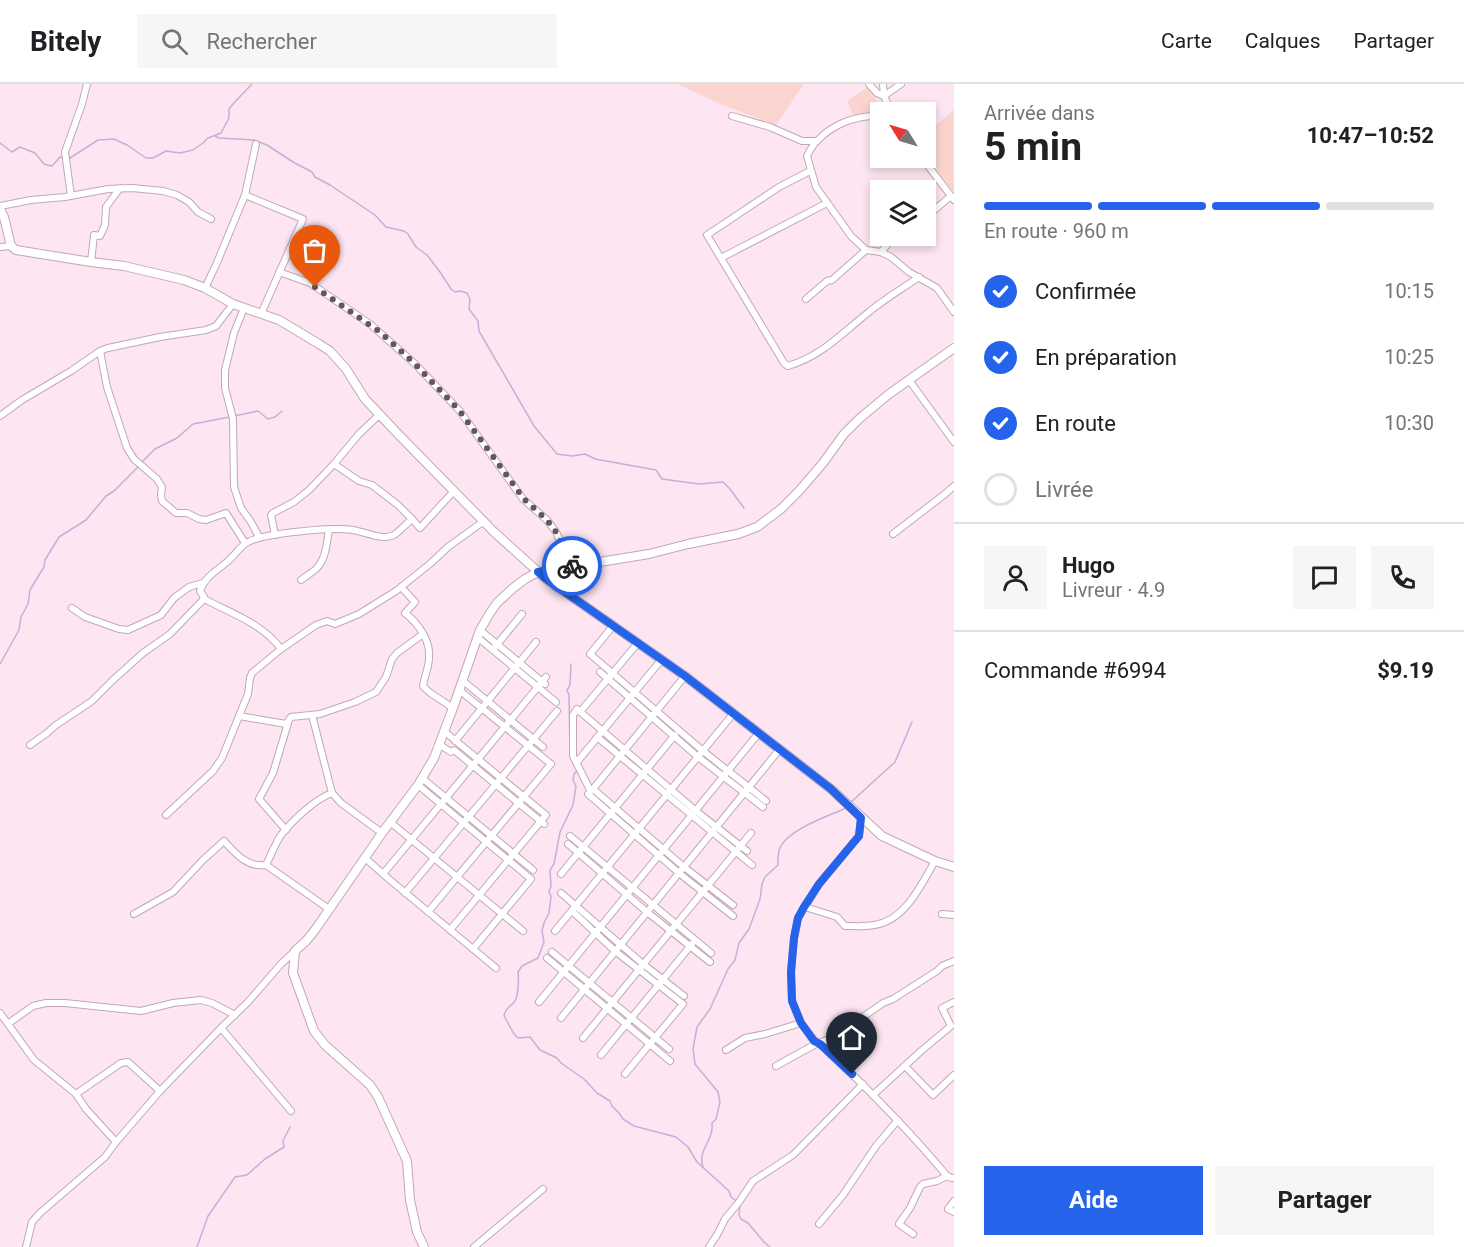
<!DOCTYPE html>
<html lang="fr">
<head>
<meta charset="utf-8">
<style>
  :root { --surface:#fff; --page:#f6f6f6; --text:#202124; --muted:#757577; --line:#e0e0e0; --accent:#2563eb }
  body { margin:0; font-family:Roboto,sans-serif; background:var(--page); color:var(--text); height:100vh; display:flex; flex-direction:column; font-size:22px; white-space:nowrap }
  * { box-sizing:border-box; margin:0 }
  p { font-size:20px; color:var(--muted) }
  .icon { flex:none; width:33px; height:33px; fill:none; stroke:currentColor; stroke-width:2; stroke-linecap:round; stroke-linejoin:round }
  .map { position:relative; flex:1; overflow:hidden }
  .side { display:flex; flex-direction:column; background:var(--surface); width:510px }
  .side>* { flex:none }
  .needle { width:39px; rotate:307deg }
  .tools { position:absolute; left:870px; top:18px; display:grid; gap:12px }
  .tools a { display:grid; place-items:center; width:66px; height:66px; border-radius:0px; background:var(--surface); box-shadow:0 3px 9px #0003; font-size:30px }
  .pin { position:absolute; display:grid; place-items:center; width:51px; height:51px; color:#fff; margin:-62px -26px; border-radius:50% 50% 50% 0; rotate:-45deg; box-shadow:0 0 6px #0007 }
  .pin .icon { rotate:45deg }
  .courier { position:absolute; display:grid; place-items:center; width:60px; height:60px; margin:-30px; border:4px solid #2563eb; border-radius:50%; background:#fff; color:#222; box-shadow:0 2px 8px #0007 }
  .headline em { font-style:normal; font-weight:700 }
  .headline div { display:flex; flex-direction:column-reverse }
  .headline { display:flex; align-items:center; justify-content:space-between; height:102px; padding:0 30px }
  h1 { font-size:39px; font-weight:700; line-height:45px }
  .bar { display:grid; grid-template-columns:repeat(4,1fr); gap:9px 6px; align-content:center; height:72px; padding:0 30px }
  .bar i { height:8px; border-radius:4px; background:var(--line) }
  .bar .selected { background:var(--accent) }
  .bar p { grid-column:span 4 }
  .line { display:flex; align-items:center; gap:15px; padding:0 30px; border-top:2px solid var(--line) }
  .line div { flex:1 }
  .round { display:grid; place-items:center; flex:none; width:63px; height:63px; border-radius:0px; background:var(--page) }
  ol { padding:0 30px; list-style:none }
  li { display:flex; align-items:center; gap:18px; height:66px }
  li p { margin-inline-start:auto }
  li .icon { padding:6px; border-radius:50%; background:var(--accent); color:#fff; stroke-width:4 }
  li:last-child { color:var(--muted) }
  li i { width:33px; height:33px; border:3px solid var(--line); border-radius:50% }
  .action { display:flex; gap:12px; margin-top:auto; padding:12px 30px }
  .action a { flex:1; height:69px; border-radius:0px; background:var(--accent); color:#fff; font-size:24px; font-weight:700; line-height:69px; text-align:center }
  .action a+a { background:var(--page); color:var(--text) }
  header { display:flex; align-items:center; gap:36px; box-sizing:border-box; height:84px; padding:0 30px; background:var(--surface); border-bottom:2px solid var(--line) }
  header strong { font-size:28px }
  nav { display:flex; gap:33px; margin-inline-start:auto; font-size:21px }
  .search { width:420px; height:54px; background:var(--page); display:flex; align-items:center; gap:15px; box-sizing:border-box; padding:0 21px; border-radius:0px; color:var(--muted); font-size:22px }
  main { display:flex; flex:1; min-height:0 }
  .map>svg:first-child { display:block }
  .green { fill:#fbd4d0 }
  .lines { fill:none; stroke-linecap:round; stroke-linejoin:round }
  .stream { stroke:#c1b2d9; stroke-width:1.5 }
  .minor-casing { stroke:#c3a7b7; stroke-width:8 }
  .tertiary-casing { stroke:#c3a7b7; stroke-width:10 }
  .minor { stroke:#fff; stroke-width:6 }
  .tertiary { stroke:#fff; stroke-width:8 }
  .done { stroke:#64565e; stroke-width:6; stroke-dasharray:0 10.8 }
  .route { stroke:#2563eb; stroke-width:8 }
</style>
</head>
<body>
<header>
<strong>Bitely</strong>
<div class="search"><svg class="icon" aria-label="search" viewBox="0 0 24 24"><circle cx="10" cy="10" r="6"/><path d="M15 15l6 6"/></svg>Rechercher</div>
<nav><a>Carte</a><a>Calques</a><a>Partager</a></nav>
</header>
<main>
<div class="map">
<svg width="954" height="1163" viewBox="0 0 954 1163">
  <rect width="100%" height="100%" fill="#fde5f2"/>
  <!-- green -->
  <g class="green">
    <polygon points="678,0 803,0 803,1 776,41 720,20"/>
    <polygon points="868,3 875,9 877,25 854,33 847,17"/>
    <polygon points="954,26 954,109 926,72 926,49"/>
  </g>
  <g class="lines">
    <!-- stream -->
    <g class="stream">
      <polyline points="215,52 219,54 254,56 267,61 293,78 312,88 315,93 330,101 375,131 386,143 404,147 408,150 416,163 427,171 440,188 451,205 455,208 460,207 467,209 470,215 469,225 478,237 479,247 534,342 557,370 572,372 585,370 595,375 656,386 662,395 699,400 723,398 730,405 744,424"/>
      <polyline points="0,59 12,68 20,63 35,69 44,80 52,82 60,73 65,74"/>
      <polyline points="70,74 98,56 114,55 127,61 146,74 153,74 166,67 180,69 193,66 203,59 208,54 221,49 229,34 229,25 233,20 252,0"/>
      <polyline points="234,332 258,327 268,335 275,333 282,327"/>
      <polyline points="141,379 155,365 177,354 193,340 230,333"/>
      <polyline points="0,580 19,546 21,533 28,520 30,506 44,483 45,476 59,453 86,436 106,412 114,407 138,383"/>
      <polyline points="570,664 569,611 567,606 570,601 571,580"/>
      <path d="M577 687 574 690 573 696 576 702 573 721 560 748 554 780 550 786 551 803 549 807 551 813 549 829 544 839 542 847 544 858 538 874 522 882 518 888C519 893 518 910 516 915 513 923 506 921 504 932L514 950 518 954 530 953 540 966 557 974 561 979 584 995 597 1009 610 1017 612 1022 619 1029 623 1035 634 1042 676 1053 688 1063 697 1078 729 1107 731 1113 738 1118"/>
      <polyline points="850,719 895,678 912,638"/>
      <path d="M703 1083C697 1066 714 1057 712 1039L716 1035 720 1018 718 1008 695 980 693 965 697 943 710 925 728 885 735 876 739 859 749 845 760 815 762 800 765 793 778 781C778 776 778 770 779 766 786 746 826 733 844 725L847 722"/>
      <polyline points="740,1122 739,1131 741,1135 748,1139 764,1158 770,1163"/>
      <polyline points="197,1163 208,1132 235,1093 247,1091 265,1075 284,1063 283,1057 290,1043"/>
    </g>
    <defs>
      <g id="minor">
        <polyline points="869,0 877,9 884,12 901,0"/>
        <polyline points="883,0 884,12 891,28"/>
        <polyline points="732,32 770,43 802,57 817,57"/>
        <path d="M880 32C858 31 834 39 818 56 813 60 810 66 807 72L816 103 851 152 866 166 881 168 891 173 909 188 937 204 954 228"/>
        <polyline points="922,74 954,116"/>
        <path d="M810 87 779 103 707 151 784 279 788 282C822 272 842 249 869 228 884 215 902 205 919 193"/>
        <polyline points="245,111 303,135 261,230"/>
        <polyline points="71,112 65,68 82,20 87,0"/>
        <polyline points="0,122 31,116 65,113 108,105 132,104 163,107 177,111 189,118 198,128 211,135"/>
        <polyline points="926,133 951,112"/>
        <polyline points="0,163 11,162"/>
        <polyline points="881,168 893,154 898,152"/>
        <polyline points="721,174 827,119"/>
        <polyline points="91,178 94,151 100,152 105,141 106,123 120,104"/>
        <polyline points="279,188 310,199 370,240 414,279 459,326 523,415 547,436 556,448 572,482"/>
        <polyline points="205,204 216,181 245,111 256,60"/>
        <polyline points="806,215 827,197 832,196 866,166"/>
        <polyline points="244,224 234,249 225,286 225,304 233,335 234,403 241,424 251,438 259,453"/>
        <polyline points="100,267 107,303 127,364 134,375 157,395 162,403 161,411 162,417 176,429 187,429 199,435 206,436 226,429 245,459"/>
        <polyline points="909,296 954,358"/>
        <polyline points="0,332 22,316 71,287 100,267 108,264 160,253 206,246 216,242 233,220"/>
        <polyline points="334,380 359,397 372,401 398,421 412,435"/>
        <polyline points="893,450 945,410 954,402"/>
        <polyline points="275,451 271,431 273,429 294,418 309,406 334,380 359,350 379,331"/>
        <path d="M301 496C306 492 313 488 317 484 326 475 327 457 329 445"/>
        <path d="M401 503 415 518 405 529C418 539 431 557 429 574 429 584 424 593 423 602L429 608 453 624"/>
        <path d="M204 515C231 529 263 540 281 565"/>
        <polyline points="72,524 85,533 119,545 128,546 161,531 174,514 189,503 203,499"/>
        <polyline points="613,542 590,570 703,667 766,717"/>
        <polyline points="480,546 545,600"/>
        <polyline points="477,553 556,618"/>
        <polyline points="495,563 522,530"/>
        <polyline points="600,588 698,673 763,723"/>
        <polyline points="685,592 593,705 588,710 679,789 733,832"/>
        <polyline points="462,596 543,663"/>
        <polyline points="580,628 637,560"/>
        <polyline points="312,631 332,709 341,719 382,749"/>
        <polyline points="239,632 286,640 291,633 320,630 355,618 376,608 386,593 392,575 397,569 423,550"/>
        <polyline points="445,648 546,731 450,846"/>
        <polyline points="597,653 752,781"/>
        <polyline points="455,657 536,558"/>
        <path d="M30 661 47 649 56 641 92 617 113 596 143 569 170 550 202 517 204 513 200 507C205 492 217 487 228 477 235 471 240 462 248 458 264 449 334 443 353 446 366 448 382 457 394 451 400 447 406 440 412 435L420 444 453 408"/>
        <polyline points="440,661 451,668 454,666 544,740"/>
        <polyline points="577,678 662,575"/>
        <polyline points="422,694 533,786"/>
        <polyline points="418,701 531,795 473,865"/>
        <polyline points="593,705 684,783 733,821"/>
        <polyline points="590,706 573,672 573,631 577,625 696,727 747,767"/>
        <polyline points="166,731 213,687 222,674 248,610 250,594 252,589 281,565 316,541 327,537 335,540 359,530 396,507 431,479 448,463 484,437"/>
        <path d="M861 734 859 752 819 800 805 823 798 834 794 854 791 888 792 917 801 939 815 957 821 960C865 1002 908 1045 947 1092L951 1094H954"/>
        <polyline points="390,738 523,847"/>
        <polyline points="286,746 259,715 273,689 288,639"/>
        <polyline points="570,752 711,869"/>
        <polyline points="568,760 647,828 710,878"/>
        <polyline points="365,774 390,796 496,884"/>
        <path d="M266 781C271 771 275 760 281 751 292 737 315 715 332 709"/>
        <polyline points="383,790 546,593"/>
        <polyline points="561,790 675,651"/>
        <polyline points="405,809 557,627"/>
        <polyline points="561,809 643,880 684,912"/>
        <path d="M805 823 837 833 845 842C854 842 864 843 874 841 905 837 921 801 935 777"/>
        <polyline points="572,827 615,867 683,920 625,990"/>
        <polyline points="428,828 551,680 459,606"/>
        <path d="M134 830 173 808 203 776 224 757C235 769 247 784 266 781L329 825"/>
        <polyline points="942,830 954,831"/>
        <polyline points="555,847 733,630"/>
        <polyline points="552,868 669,965"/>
        <polyline points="547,874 670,977"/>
        <polyline points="539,918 758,650"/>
        <polyline points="0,929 34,976 76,1010 86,1025 116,1058"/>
        <polyline points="561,934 779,666"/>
        <polyline points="9,939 33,922 46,919 65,919 141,927 173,919 201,916 212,919 235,931"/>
        <polyline points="221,944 291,1027"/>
        <polyline points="583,954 751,749"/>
        <polyline points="726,966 745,954 765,950 801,939"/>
        <polyline points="601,971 692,860"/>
        <polyline points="776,982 814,961 834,953 883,919 893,915 937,887 942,882 954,877"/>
        <polyline points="905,982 933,1011 954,991"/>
        <polyline points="76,1010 121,979 128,978 160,1007"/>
        <polyline points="873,1011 921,967 951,942 942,924 954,918"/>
        <polyline points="954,1117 948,1125 954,1128"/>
        <polyline points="819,1140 843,1111 876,1062 898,1036"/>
        <polyline points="913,1150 899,1140 910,1124 920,1103 923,1100 937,1097 947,1092"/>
        <polyline points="26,1163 32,1138 40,1129 105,1073 116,1058 160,1007 221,944 248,918 281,880 295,867"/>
        <polyline points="474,1163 543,1105"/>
        <polyline points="709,1163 717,1151 725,1135 739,1118 753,1097 793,1071 863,1000"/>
      </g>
      <g id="tertiary">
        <polyline points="0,125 4,133 11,162 16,166 91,178 124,182 184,196 205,204 233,220 279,236 319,260 330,267 346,285 365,315 399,351 494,448 545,494 685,592 831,705 882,752 935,777 954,783"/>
        <polyline points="424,1163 417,1148 410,1116 407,1077 378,1013 370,1001 325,961 314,947 293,889 295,867 306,857 315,846 382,749 418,701 434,674 453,624 480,546 490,529 497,519 512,505 525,495 538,488 649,470 688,460 738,450 757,443 781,425 799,407 823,379 844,350 859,335 889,310 954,264"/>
      </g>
    </defs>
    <!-- minor casing -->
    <use href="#minor" class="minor-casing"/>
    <!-- tertiary casing -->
    <use href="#tertiary" class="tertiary-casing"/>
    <!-- minor -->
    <use href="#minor" class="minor"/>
    <!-- tertiary -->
    <use href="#tertiary" class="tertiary"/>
  </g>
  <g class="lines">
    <!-- done -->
    <polyline class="done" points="315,203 380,248 414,279 459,326 524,415 547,436 556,448 572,482"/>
    <!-- route -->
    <polyline class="route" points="572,482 538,488 545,494 685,592 831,705 861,734 859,752 819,800 804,823 798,834 794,854 791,888 792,917 801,939 814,957 820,960 852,990"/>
  </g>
</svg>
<div class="tools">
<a><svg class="needle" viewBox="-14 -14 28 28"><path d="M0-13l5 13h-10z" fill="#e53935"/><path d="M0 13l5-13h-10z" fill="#757577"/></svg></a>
<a><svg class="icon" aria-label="layers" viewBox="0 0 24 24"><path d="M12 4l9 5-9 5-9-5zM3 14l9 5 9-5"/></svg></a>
</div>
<div class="pin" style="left:315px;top:203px;background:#ea580c"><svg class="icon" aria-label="bag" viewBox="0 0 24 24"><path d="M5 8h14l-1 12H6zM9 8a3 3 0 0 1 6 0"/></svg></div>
<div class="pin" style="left:852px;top:990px;background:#1f2937"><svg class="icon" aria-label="home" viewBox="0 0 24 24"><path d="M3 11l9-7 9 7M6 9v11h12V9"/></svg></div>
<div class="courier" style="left:572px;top:482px"><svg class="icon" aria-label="bike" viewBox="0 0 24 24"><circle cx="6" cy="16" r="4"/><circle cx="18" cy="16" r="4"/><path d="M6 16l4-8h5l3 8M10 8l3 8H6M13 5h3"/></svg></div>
</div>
<section class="side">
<div class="headline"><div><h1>5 min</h1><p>Arrivée dans</p></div><em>10:47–10:52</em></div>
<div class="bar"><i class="selected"></i><i class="selected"></i><i class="selected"></i><i></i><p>En route · 960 m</p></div>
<ol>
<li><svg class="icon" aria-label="check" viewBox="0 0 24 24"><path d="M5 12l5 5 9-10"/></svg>Confirmée<p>10:15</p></li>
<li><svg class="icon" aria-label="check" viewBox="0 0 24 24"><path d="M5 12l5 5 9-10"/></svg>En préparation<p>10:25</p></li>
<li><svg class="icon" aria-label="check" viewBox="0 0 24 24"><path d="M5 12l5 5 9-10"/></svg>En route<p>10:30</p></li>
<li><i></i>Livrée</li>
</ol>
<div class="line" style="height:108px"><a class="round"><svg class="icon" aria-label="person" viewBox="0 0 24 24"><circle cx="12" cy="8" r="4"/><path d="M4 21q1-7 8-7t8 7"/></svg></a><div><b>Hugo</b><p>Livreur · 4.9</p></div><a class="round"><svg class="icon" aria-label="chat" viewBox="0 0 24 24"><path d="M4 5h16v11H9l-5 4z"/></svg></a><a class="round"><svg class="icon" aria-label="phone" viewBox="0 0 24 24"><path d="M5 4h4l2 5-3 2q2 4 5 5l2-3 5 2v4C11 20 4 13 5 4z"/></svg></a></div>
<div class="line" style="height:78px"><div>Commande #6994</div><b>$9.19</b></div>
<div class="action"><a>Aide</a><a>Partager</a></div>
</section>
</main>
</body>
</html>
